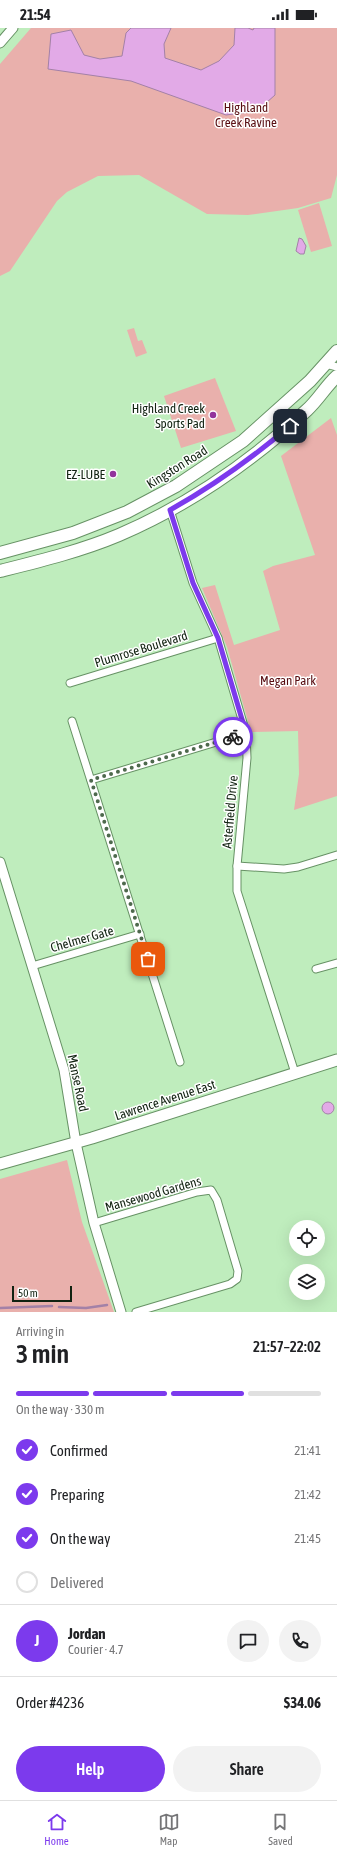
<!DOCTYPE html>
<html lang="en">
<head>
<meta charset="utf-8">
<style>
  :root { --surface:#fff; --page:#f2f2f2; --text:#202124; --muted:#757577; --line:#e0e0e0; --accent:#7c3aed }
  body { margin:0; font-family:"Asap Condensed",sans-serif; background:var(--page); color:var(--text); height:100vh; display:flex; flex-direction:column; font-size:15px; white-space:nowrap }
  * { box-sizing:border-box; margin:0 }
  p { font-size:13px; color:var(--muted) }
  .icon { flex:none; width:22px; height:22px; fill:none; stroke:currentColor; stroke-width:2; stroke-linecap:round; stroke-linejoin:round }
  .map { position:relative; height:1284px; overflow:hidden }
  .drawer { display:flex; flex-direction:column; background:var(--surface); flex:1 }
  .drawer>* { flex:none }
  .controls { position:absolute; left:289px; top:1192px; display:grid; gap:8px }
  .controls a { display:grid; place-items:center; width:36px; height:36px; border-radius:50%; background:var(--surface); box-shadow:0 4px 16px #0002; font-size:20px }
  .scale { position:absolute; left:12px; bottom:10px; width:60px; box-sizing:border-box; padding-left:4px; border:2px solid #121; border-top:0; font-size:11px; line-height:14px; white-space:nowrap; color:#121; -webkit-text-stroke:3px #fff; paint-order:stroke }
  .pin { position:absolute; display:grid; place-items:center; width:34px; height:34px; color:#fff; margin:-17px; border-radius:8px; box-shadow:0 2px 6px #0006 }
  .courier { position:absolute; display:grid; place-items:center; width:40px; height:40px; margin:-20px; border:3px solid #7c3aed; border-radius:50%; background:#fff; color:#222; box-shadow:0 1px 5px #0007 }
  .head em { font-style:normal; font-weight:600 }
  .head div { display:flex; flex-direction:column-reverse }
  .head { display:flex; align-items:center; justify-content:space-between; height:68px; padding:0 16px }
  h1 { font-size:26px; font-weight:600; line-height:30px }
  .bar { display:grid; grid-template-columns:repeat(4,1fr); gap:6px 4px; align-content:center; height:48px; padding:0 16px }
  .bar i { height:5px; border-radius:3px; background:var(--line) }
  .bar .selected { background:var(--accent) }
  .bar p { grid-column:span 4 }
  .line { display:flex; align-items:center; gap:10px; padding:0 16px; border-top:1px solid var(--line) }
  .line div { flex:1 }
  .round { display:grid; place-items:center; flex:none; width:42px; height:42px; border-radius:21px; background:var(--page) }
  ol { padding:0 16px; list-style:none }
  li { display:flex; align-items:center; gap:12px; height:44px }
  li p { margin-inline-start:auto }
  li .icon { padding:4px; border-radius:50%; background:var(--accent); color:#fff; stroke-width:4 }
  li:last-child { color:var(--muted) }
  li i { width:22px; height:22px; border:2px solid var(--line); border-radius:50% }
  .action { display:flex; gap:8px; margin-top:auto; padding:8px 16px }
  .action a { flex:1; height:46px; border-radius:24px; background:var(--accent); color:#fff; font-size:16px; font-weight:600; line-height:46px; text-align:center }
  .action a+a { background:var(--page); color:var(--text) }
  .status { display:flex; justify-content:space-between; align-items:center; height:28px; padding:0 20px; background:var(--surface); direction:ltr }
  .status svg { height:11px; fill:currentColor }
  .dock { display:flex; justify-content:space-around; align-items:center; height:56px; border-top:1px solid var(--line); background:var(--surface); font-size:11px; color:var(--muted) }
  .dock a { display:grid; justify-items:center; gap:2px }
  .dock .selected { color:var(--accent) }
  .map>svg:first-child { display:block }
  .green { fill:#e9b0ac }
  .water { fill:#e2aae7; stroke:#a381a7 }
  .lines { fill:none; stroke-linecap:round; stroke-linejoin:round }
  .stream { stroke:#a381a7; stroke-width:2.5 }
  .minor-casing { stroke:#679265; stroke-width:9 }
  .tertiary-casing { stroke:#679265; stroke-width:11 }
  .secondary-casing { stroke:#679265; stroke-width:13 }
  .primary-casing { stroke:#679265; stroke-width:14 }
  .minor { stroke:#fff; stroke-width:7 }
  .tertiary { stroke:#fff; stroke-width:9 }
  .secondary { stroke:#fff; stroke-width:11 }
  .primary { stroke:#fff; stroke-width:12 }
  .done { stroke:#4e694d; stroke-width:4; stroke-dasharray:0 7.2 }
  .route { stroke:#7c3aed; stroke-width:5 }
  .poi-dot { fill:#92339c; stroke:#fff; stroke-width:1.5 }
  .labels { text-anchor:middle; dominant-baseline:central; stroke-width:3; stroke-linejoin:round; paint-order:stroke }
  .park-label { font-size:13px; fill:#590e12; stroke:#fff }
  .poi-label { font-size:13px; fill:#121; stroke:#fff; text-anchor:end }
  .street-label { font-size:13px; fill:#121; stroke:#fff }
</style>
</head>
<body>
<div class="status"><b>21:54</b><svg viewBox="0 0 49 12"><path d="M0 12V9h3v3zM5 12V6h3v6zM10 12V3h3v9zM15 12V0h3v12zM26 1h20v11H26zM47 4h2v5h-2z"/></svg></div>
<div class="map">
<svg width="337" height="1284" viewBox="0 0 337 1284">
  <rect width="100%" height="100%" fill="#bfedbd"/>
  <!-- green -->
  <g class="green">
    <polygon points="31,0 337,0 337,147 331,170 298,180 248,187 207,186 139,147 98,148 67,164 57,173 10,243 0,248 0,36"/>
    <polygon points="319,175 332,218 311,224 298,182"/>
    <polygon points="134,300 138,313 142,312 147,325 136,329 127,302"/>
    <polygon points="215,350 236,403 181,420 164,368"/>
    <polygon points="331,390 337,407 337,768 294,782 299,746 298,703 251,704 227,619 202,560 215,557 234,617 280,602 263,543 273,538 315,527 281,428"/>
    <polygon points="67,1132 82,1194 114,1284 0,1284 0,1151"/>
  </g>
  <!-- water -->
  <g class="water">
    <polygon points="131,0 171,0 164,16 165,30 201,42 219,33 234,17 235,0 248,0 253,2 254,0 275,0 275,67 257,83 226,87 131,53 48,41 51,6 71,2 84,27 100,31 122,28 126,5"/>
    <polygon points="299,210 302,211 306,218 304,226 300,226 296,223"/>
    <circle cx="328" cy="1080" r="6"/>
  </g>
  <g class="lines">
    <!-- stream -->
    <g class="stream">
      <polyline points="59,1279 86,1280 107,1277"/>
      <polyline points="0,1280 52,1278"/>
    </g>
    <defs>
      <g id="minor">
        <polyline points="326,336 337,339"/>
        <polyline points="170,482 193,555 218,610 246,705 247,730 237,838 237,863 295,1045"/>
        <polyline points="70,655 218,610"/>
        <polyline points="72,693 180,1034"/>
        <polyline points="91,752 246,705"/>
        <polyline points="237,838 284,841 298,839 337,827"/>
        <polyline points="32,938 140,906"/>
        <polyline points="316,941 337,935"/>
        <polyline points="94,1195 197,1164 211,1162 217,1172 238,1243 237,1251 230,1256 136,1284"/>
      </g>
      <g id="tertiary">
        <polyline points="0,15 13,0"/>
        <polyline points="0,834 64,1042 76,1115 94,1195 121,1284"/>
      </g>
      <polyline id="secondary" points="0,1136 92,1110 337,1032"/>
      <g id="primary">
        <polyline points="0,525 73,505 127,484 176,458 243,413 310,353 337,323"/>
        <path d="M0 543C40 533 81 523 119 507 189 477 251 434 307 382 318 372 326 358 337 348"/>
      </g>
    </defs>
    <!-- minor casing -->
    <use href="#minor" class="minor-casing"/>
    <!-- tertiary casing -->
    <use href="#tertiary" class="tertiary-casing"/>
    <!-- secondary casing -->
    <use href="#secondary" class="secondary-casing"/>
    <!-- primary casing -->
    <use href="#primary" class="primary-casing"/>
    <!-- minor -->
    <use href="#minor" class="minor"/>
    <!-- tertiary -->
    <use href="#tertiary" class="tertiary"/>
    <!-- secondary -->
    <use href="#secondary" class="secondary"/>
    <!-- primary -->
    <use href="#primary" class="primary"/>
  </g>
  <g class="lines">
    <!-- done -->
    <polyline class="done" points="148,931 91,752 233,709"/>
    <!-- route -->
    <path class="route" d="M233 709 246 705 218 610 193 555 170 482C213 458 252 430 290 398"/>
  </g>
  <!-- markers -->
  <g class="poi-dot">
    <circle cx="213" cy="387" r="4"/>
    <circle cx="113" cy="446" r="4"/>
  </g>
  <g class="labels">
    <!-- park labels -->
    <g class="park-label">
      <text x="246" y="79">Highland<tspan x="246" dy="15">Creek Ravine</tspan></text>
      <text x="288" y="652">Megan Park</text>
    </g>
    <!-- poi labels -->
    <g class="poi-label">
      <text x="205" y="380">Highland Creek<tspan x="205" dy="15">Sports Pad</tspan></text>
      <text x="105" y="446">EZ-LUBE</text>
    </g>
    <!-- street labels -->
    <g class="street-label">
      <text transform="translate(177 439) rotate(-32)">Kingston Road</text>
      <text transform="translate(141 621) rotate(-17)">Plumrose Boulevard</text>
      <text transform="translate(230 784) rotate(-85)">Asterfield Drive</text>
      <text transform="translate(82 911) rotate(-16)">Chelmer Gate</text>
      <text transform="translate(78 1055) rotate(78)">Manse Road</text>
      <text transform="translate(165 1072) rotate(-18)">Lawrence Avenue East</text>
      <text transform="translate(153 1166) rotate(-16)">Mansewood Gardens</text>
    </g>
  </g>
</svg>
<div class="controls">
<a><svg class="icon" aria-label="locate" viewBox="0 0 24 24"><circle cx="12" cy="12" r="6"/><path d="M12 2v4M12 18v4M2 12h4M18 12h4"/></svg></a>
<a><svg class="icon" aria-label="layers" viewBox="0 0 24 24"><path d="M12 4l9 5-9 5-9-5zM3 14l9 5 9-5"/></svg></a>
</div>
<div class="scale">50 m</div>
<div class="pin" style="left:148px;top:931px;background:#ea580c"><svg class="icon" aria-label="bag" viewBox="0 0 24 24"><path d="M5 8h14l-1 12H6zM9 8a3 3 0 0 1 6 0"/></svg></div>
<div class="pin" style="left:290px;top:398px;background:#1f2937"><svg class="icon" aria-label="home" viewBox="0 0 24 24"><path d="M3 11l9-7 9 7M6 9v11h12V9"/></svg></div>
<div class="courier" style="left:233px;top:709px"><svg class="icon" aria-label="bike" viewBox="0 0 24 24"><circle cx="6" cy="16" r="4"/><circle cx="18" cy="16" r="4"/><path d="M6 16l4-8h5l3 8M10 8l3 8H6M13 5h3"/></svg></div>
</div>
<section class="drawer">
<div class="head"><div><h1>3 min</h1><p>Arriving in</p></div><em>21:57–22:02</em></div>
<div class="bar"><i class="selected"></i><i class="selected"></i><i class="selected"></i><i></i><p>On the way · 330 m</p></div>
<ol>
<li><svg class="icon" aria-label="check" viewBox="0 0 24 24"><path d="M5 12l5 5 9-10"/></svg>Confirmed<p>21:41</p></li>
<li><svg class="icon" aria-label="check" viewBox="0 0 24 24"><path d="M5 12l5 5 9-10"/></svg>Preparing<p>21:42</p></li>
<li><svg class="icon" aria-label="check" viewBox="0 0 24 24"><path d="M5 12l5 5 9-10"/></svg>On the way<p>21:45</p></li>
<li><i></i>Delivered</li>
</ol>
<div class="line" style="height:72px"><b class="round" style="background:var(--accent);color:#fff">J</b><div><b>Jordan</b><p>Courier · 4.7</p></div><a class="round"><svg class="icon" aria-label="chat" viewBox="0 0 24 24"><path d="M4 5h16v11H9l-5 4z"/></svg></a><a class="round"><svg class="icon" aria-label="phone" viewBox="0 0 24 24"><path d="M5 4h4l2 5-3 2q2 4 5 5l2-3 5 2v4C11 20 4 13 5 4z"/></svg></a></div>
<div class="line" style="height:52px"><div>Order #4236</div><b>$34.06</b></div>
<div class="action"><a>Help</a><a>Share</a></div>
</section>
<nav class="dock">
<a class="selected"><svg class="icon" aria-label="home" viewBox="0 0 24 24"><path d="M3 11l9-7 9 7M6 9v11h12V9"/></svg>Home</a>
<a><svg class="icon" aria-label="map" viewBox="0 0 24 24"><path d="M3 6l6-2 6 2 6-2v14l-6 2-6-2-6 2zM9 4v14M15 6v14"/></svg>Map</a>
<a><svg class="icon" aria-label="saved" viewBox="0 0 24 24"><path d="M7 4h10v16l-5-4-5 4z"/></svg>Saved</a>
</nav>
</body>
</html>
